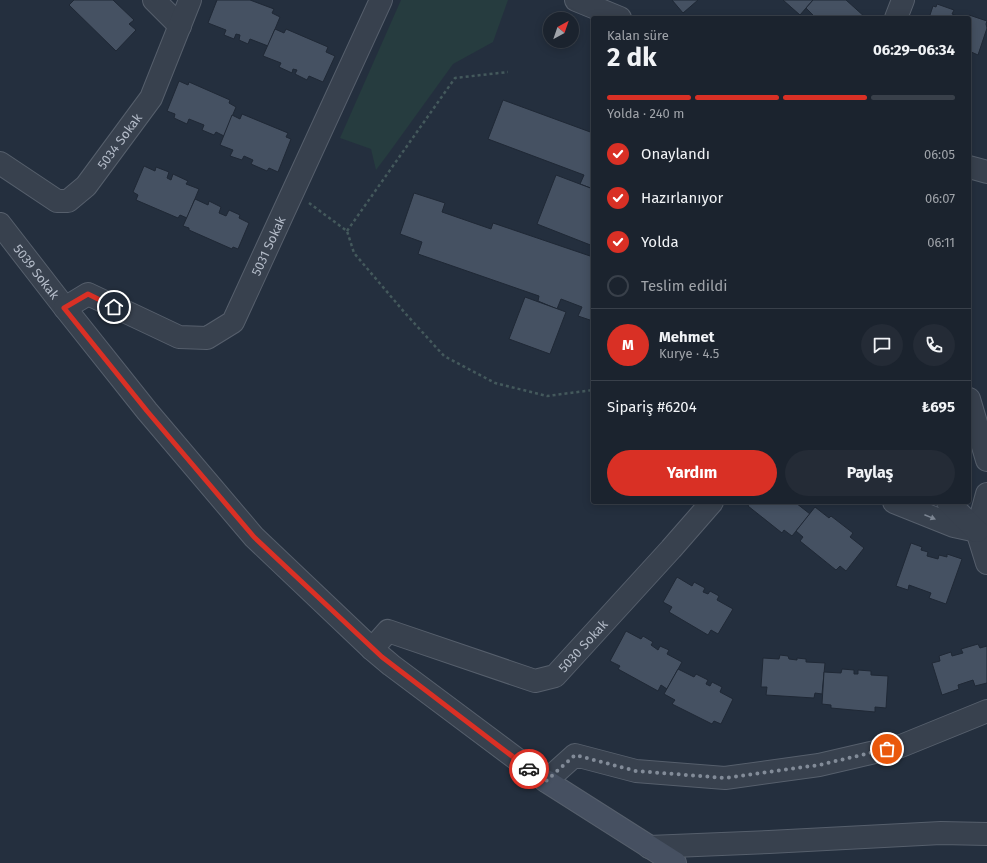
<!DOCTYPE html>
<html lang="tr">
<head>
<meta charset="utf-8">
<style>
  :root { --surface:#1b232e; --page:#242b36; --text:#f1f3f6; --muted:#a0a4aa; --line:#39404a; --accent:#d93025 }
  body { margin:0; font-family:"Fira Sans",sans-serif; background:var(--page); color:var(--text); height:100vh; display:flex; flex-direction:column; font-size:15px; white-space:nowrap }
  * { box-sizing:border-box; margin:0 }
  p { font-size:13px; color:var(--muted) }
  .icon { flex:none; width:22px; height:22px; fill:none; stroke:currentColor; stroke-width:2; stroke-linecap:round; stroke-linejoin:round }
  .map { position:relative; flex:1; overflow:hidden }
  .details { position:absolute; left:591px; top:16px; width:380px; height:488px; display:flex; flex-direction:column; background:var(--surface); border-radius:4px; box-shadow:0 2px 10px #0003,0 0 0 1px var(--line) }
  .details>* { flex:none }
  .needle { width:26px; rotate:40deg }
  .fabs { position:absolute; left:543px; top:12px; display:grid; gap:8px }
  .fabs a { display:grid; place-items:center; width:36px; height:36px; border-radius:50%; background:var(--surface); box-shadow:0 2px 10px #0003,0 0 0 1px var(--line); font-size:20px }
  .pin { position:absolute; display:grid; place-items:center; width:34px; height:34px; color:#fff; margin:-17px; border:2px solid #fff; border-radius:50%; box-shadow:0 1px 4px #0007 }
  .courier { position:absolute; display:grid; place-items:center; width:40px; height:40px; margin:-20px; border:3px solid #d93025; border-radius:50%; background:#fff; color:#222; box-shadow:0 1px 5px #0007 }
  .overview em { font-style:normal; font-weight:700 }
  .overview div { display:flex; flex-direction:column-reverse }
  .overview { display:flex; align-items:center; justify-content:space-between; height:68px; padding:0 16px }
  h1 { font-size:26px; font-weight:700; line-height:30px }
  .bar { display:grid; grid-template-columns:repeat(4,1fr); gap:6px 4px; align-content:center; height:48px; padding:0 16px }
  .bar i { height:5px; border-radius:3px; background:var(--line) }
  .bar .current { background:var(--accent) }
  .bar p { grid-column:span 4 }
  .line { display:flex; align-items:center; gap:10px; padding:0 16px; border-top:1px solid var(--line) }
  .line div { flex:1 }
  .round { display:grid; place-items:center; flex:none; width:42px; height:42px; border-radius:21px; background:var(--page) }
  ol { padding:0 16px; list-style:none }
  li { display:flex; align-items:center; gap:12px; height:44px }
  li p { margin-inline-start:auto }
  li .icon { padding:4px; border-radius:50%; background:var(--accent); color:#fff; stroke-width:4 }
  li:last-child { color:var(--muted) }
  li i { width:22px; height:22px; border:2px solid var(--line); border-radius:50% }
  .button { display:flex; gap:8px; margin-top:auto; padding:8px 16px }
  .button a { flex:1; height:46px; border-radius:24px; background:var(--accent); color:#fff; font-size:16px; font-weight:700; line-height:46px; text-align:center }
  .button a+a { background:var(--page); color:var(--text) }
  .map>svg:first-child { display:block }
  .green { fill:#263c3f }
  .building { fill:#455162; stroke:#1f2835 }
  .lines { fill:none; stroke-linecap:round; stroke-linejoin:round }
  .minor-casing { stroke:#565f6c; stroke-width:24 }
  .secondary-casing { stroke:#565f6c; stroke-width:24 }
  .path { stroke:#44595c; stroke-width:2.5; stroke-dasharray:3 3; stroke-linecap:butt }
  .minor { stroke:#38414e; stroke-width:22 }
  .secondary { stroke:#465061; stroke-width:22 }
  .oneway { fill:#7c8592 }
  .done { stroke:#828b98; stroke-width:4; stroke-dasharray:0 7.2 }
  .route { stroke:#d93025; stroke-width:5 }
  .labels { text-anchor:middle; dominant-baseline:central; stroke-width:3; stroke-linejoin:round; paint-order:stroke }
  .street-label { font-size:13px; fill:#b4bcc9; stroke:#1d2633 }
</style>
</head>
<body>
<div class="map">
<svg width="987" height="863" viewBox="0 0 987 863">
  <rect width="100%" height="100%" fill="#242f3e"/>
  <!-- green -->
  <polygon class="green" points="401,0 508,0 493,42 453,64 388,154 376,170 371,149 340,138"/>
  <!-- building -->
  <g class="building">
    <polygon points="74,0 113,0 134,20 129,24 136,30 116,51 69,5"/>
    <polygon points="217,0 250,0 274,9 272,13 280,17 268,46 250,39 248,44 239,40 240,35 236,34 234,39 224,35 226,30 208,23"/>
    <polygon points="672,0 698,0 683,13"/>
    <polygon points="783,0 813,0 800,15"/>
    <polygon points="813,0 846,0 866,18 816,18 806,8"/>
    <polygon points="937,4 954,10 952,14 963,18 929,18 933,6 936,7"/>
    <polygon points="969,15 987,21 986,24 987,28 978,55 969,51 969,18 968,18"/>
    <polygon points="275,29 284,33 286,29 328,47 326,52 335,56 323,82 309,76 307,80 295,74 297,70 293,69 292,73 279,67 281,63 263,56"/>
    <polygon points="179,81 188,85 189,82 230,100 229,103 236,107 224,136 216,132 214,135 202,130 204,125 189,119 187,124 174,118 175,114 167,111"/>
    <polygon points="503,100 593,133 593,189 580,184 584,175 488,139"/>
    <polygon points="242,114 288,133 286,137 291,139 278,172 269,168 267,171 251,164 253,160 244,156 242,160 230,156 233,150 220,145 232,115 240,119"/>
    <polygon points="144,166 155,171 156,167 169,172 167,178 171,180 173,174 188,181 186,184 199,189 187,218 180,215 178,218 136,200 138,195 133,192"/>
    <polygon points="556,175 593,189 593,246 537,224"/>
    <polygon points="414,193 445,203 442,212 491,229 493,223 593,257 593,321 578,316 582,307 561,299 557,309 538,301 539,296 418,254 422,242 400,234"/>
    <polygon points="195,199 208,205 209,201 221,207 219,213 226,216 229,210 240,215 239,218 249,223 238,249 233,247 232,249 189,230 189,228 183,226"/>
    <polygon points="525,297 566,312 550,354 509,339"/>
    <polygon points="750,502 797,502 796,503 810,514 792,536 784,530 782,533 748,506"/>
    <polygon points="815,507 829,518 831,516 853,533 850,537 864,548 846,571 840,566 836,570 800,541 803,537 796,531"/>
    <polygon points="911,543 922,547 921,550 928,552 927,556 938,559 939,555 947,557 947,554 962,559 946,604 929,598 931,593 909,585 908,590 896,586"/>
    <polygon points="677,577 692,586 694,582 705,588 703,592 708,594 710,591 719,596 717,600 733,609 718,634 711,630 708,635 669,612 672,607 663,602"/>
    <polygon points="626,631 641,639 643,636 653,642 651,645 658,650 660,646 669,650 667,654 682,662 667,689 661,685 658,691 618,669 620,666 610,661"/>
    <polygon points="978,644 980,648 987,646 987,683 975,686 973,680 958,685 959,689 942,695 932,663 940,661 939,656 951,652 952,656 963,653 961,649"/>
    <polygon points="780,655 788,656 789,659 797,660 797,658 806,659 806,662 825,663 822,694 815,693 814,698 766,695 767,687 761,687 763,658 779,659"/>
    <polygon points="678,669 694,677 696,674 708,680 706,684 710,686 712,682 722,687 720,692 733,699 721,724 714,721 712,724 672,704 675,700 664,694"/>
    <polygon points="842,669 854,670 854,674 858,674 858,670 871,671 871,675 888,676 886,708 875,707 875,712 831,708 831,705 822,704 824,672 841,673"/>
  </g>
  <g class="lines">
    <defs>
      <g id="minor">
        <polyline points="154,0 180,26"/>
        <polyline points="576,0 620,18"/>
        <polyline points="896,18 903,0"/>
        <path id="s1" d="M0 163 57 201H68L86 186 151 98 190 0"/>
        <polyline points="969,167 987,172"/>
        <path id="s2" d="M0 224 65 308 147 411 254 537 372 649 391 665 546 781 575 755 636 771 725 778 819 765 901 746 987 711"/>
        <path id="s3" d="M65 308 88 294 179 337 207 338 233 322 381 0"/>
        <polyline points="969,399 987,460"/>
        <polyline points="987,494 977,531 987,563"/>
        <polyline points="894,502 954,526 977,531"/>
        <polyline points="948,502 977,531"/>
        <path id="s4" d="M372 649 388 631 535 681 555 676 671 549 712 502"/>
        <polyline points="649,847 769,842 941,833 987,834"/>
      </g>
      <polyline id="secondary" points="546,781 675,863"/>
    </defs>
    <!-- minor casing -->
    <use href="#minor" class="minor-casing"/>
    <!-- secondary casing -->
    <use href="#secondary" class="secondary-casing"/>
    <!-- path -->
    <g class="path">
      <polyline points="309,203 347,231 354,253 405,313 444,356 495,383 547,396 593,390"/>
      <polyline points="347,231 455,78 508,72"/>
    </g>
    <!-- minor -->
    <use href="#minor" class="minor"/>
    <!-- secondary -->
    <use href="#secondary" class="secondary"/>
  </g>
  <!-- one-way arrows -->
  <defs><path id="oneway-solid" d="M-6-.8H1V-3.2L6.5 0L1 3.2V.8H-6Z"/></defs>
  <use class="oneway" href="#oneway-solid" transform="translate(930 517) rotate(22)"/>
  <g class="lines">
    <!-- done -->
    <polyline class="done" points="529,769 546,781 575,755 636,771 725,778 819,765 887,749"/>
    <!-- route -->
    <polyline class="route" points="114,307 88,294 64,308 147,411 254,537 382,657 529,769"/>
  </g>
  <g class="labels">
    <!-- street labels -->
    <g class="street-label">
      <text stroke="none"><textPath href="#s1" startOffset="159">5034 Sokak</textPath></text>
      <text stroke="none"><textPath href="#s3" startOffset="270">5031 Sokak</textPath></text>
      <text stroke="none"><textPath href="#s2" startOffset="60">5039 Sokak</textPath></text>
      <text stroke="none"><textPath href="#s4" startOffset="241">5030 Sokak</textPath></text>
    </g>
  </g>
</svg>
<div class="fabs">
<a><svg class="needle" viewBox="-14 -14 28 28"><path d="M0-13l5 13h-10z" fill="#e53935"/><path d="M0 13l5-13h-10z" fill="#a0a4aa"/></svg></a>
</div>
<div class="pin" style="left:887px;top:749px;background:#ea580c"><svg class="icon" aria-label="bag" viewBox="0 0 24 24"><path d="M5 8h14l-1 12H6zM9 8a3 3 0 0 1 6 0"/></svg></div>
<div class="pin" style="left:114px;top:307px;background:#1f2937"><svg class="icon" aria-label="home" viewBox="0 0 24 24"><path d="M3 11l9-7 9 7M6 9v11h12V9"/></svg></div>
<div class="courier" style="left:529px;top:769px"><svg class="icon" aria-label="car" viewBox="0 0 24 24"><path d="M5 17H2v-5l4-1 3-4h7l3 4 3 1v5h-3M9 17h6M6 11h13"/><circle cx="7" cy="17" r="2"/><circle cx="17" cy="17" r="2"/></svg></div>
<section class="details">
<div class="overview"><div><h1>2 dk</h1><p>Kalan süre</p></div><em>06:29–06:34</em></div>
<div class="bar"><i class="current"></i><i class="current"></i><i class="current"></i><i></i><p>Yolda · 240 m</p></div>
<ol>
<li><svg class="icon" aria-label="check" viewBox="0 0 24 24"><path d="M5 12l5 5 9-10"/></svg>Onaylandı<p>06:05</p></li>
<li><svg class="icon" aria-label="check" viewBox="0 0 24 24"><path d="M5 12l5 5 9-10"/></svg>Hazırlanıyor<p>06:07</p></li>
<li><svg class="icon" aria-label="check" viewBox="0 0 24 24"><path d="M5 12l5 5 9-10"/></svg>Yolda<p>06:11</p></li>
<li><i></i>Teslim edildi</li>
</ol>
<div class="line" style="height:72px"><b class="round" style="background:var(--accent);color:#fff">M</b><div><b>Mehmet</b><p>Kurye · 4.5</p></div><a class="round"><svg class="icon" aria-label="chat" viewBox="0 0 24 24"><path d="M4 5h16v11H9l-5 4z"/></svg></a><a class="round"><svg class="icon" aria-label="phone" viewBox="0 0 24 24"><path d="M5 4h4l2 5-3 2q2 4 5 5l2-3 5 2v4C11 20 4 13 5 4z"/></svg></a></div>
<div class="line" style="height:52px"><div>Sipariş #6204</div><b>₺695</b></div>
<div class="button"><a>Yardım</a><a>Paylaş</a></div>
</section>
</div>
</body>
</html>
